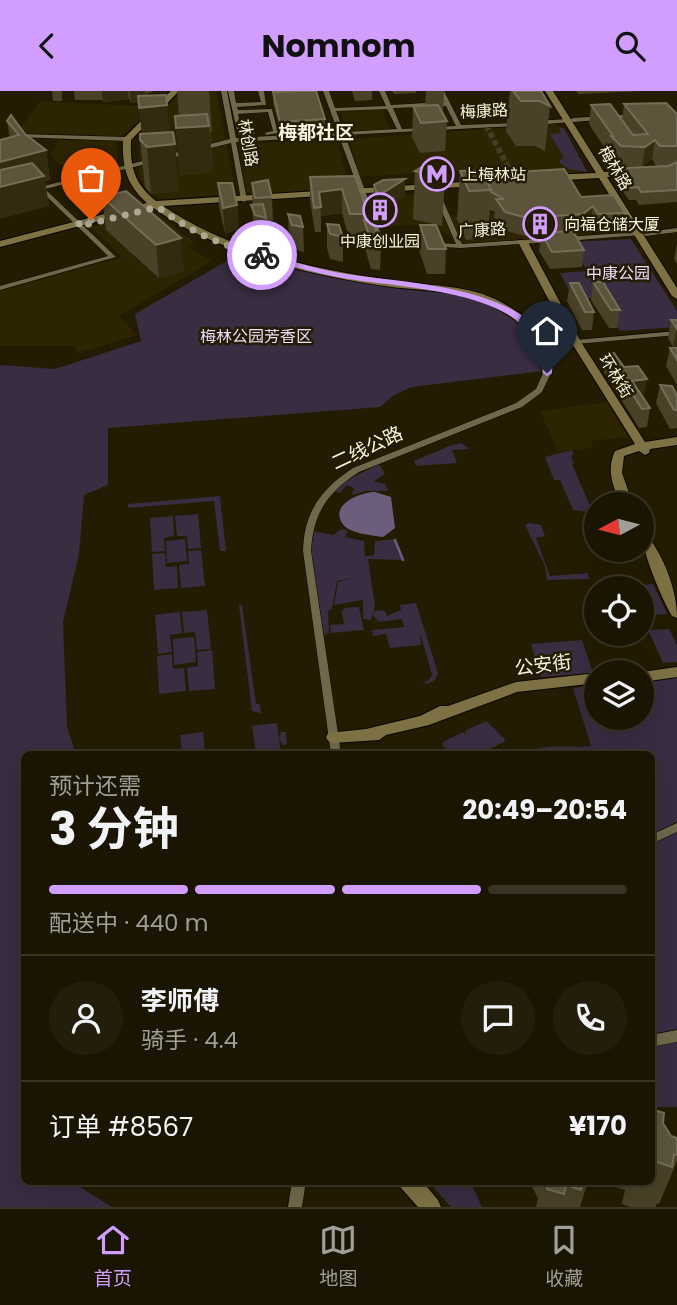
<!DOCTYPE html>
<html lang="zh">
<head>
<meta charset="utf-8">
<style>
  :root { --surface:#1a1502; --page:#231e0c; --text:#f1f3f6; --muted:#9f9f99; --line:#383424; --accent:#d19dfe }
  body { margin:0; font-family:Poppins,"Noto Sans SC",sans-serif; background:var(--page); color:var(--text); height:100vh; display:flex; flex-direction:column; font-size:26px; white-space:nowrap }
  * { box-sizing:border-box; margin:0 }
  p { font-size:23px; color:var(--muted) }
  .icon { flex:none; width:38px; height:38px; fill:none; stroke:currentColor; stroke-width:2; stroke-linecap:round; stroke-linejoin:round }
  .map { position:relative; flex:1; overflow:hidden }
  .sheet { position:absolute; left:21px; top:660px; width:634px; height:434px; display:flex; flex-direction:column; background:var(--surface); border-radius:10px; box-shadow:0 7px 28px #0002,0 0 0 2px var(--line) }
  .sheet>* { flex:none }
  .needle { width:46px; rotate:263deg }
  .tools { position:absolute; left:584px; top:401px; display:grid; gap:14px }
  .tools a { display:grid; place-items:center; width:70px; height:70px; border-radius:50%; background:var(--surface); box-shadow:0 7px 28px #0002,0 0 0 2px var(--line); font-size:35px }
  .pin { position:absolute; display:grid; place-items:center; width:60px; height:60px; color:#fff; margin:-72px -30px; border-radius:50% 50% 50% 0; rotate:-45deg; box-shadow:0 0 7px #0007 }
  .pin .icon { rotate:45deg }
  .courier { position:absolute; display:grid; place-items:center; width:70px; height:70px; margin:-35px; border:5px solid #d19dfe; border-radius:50%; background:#fff; color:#222; box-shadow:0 2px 9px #0007 }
  .headline em { font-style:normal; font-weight:700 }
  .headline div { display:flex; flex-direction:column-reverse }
  .headline { display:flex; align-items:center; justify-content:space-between; height:119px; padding:0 28px }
  h1 { font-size:46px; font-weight:700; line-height:52px }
  .bar { display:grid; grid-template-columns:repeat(4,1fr); gap:10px 7px; align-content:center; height:84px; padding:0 28px }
  .bar i { height:9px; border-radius:5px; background:var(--line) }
  .bar .on { background:var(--accent) }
  .bar p { grid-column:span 4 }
  .line { display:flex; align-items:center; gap:18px; padding:0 28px; border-top:2px solid var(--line) }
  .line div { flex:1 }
  .round { display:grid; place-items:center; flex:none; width:74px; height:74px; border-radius:37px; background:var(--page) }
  header { display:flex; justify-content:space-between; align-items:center; height:91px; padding:0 28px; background:var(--accent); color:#111; font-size:32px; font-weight:700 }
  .dock { display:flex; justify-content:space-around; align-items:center; height:98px; border-top:2px solid var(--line); background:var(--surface); font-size:19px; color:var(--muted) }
  .dock a { display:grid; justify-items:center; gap:4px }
  .dock .on { color:var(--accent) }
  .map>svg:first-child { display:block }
  .built { fill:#2d2401 }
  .green { fill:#382d41 }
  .water { fill:#6d5d7d }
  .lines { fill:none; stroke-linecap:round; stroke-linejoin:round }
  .stream { stroke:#6d5d7d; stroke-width:2.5 }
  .street-tunnel { stroke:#433c24; stroke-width:6; stroke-dasharray:6 2.5; stroke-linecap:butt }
  .street-casing { stroke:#0d0600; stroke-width:1 }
  .secondary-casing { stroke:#0d0600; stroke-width:2 }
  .street { fill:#70684b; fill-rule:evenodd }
  .secondary { fill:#7e7244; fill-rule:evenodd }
  .wall { fill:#494228 }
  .shaded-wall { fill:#322b10 }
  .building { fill:#5c553c; stroke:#746e56; stroke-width:2 }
  .route { fill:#d19dfe }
  .done { stroke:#ada894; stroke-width:7; stroke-dasharray:0 12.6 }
  .labels { text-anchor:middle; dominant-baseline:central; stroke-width:5; stroke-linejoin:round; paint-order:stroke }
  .far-street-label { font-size:16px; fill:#f7f3e3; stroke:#231c02 }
  .far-poi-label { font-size:16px; fill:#f7f3e3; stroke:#231c02; text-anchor:start }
  .far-park-label { font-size:16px; fill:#ecdbfd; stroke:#231c02 }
  .far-quarter-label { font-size:19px; font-weight:bold; fill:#f7f3e3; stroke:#231c02 }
  .street-label { font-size:19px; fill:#f7f3e3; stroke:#231c02 }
</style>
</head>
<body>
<header><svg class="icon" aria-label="back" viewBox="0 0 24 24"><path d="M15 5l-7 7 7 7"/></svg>Nomnom<svg class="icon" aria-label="search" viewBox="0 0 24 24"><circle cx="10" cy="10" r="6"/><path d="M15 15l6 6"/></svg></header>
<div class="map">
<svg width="677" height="1116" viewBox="0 0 677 1116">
  <rect width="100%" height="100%" fill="#231c02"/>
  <!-- built -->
  <g class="built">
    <polygon points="182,0 216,0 236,103 159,108 141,89 138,74 140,42"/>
    <polygon points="40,10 155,16 122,45 17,42"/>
    <polygon points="382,19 390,38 348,40 341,21"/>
    <polygon points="554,33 564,37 587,81 503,89 497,77 361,86 349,48"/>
    <polygon points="329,47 336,48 350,96 255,104 247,102 239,54"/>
    <polygon points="59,49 116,50 118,76 75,87 50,64"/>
    <polygon points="431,102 442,125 577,116 593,144 454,153 450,144 416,134 382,136 371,105"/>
    <polygon points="145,122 158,123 195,152 188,156 212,170 119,225 137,244 79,262 74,255 0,255 0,200 122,166 91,136"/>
    <polygon points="607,311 628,346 591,350 593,356 558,361 540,320"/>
  </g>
  <!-- green -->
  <g class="green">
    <polygon points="559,37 564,37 587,81 569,78 560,72 560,69 564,67 550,43 561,42"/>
    <polygon points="631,148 677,220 677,236 620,240 602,207 574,208 560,182 587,180 571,151"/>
    <polygon points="244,160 330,182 487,209 533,239 543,280 412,296 394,304 380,316 108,337 108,394 84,404 79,463 63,531 67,636 76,663 24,663 24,1090 70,1090 112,1116 0,1116 0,274 55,278 141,250 135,223"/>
    <polygon points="461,350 450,355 461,352 469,358 452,359 457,372 416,375 414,370"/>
    <polygon points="572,359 574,362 571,365 574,372 572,373 591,417 587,421 573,419 560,389 554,389 545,366"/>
    <polygon points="379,373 385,383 374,390 385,393 388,400 366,400 352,404 354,397 347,394 340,402 335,400 344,391"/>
    <polygon points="220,405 226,460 220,460 214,410 128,417 128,413"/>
    <polygon points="198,423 201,457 188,458 187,445 177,445 175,425"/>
    <polygon points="173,425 174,445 164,447 165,460 152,461 150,427"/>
    <polygon points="528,432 541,434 545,445 536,447 550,485 588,482 589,488 547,489 545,475 525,434"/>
    <polygon points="342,438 348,440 345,446 364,450 365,465 374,464 375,450 395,448 402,469 368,468 375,515 371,529 363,528 363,509 334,514 338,491 352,487 337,490 332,518 328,520 329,542 324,544 309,448 312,440 333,444"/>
    <polygon points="185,448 187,470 167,472 166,450"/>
    <polygon points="201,459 205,495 181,497 179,474 189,473 188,460"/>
    <polygon points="165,462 166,476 177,475 178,497 154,499 152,463"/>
    <polygon points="653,493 667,523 642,525 642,497 623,496"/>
    <polygon points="416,512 438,582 435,589 427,593 423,591 428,590 432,584 420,541 421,554 390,557 386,543 373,545 372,539 404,536 402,528 378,531 373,524 374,520 384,519 387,525 401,519 400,514"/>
    <polygon points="239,514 242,514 256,613 260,613 261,622 252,620"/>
    <polygon points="359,516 364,539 331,542 330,534 344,533 342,521 344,517"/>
    <polygon points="207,519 211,558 197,559 195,541 184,542 182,521"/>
    <polygon points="180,521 182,542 170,544 172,561 158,563 155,524"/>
    <polygon points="669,538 677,554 677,571 663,572 648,539"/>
    <polygon points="194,546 196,571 174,574 173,548"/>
    <polygon points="582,549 593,582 541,586 531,553"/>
    <polygon points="212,559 215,598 189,600 187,577 198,575 197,561"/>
    <polygon points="172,563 173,578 184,577 186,600 159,603 157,565"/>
    <path d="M677 585V1016H651V663H526C544 651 569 658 591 655L573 597 597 594V626H642V589Z"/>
    <polygon points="486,630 505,648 504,651 486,660 482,658 483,662 480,663 451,663 442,654 443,651 463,641 466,644 465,640"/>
    <polygon points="277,632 279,648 281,641 286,641 287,653 283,654 279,648 281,663 256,663 252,635"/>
    <polygon points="203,641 205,661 182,663 180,644"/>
    <polygon points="428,1090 470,1090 482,1116 451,1116"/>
  </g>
  <!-- water -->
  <path class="water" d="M375 401 391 406 395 437 383 446C371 444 349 443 342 432 330 413 361 401 375 401Z"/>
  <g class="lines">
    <!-- stream -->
    <polyline class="stream" points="395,449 403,469"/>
    <!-- street-tunnel -->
    <polyline class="street-tunnel" points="486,34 515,89"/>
    <defs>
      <g id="street">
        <path d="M221 0H227L236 47 338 41 323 0H329L335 17 386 15 379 0H385L391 14 444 11 438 0H444L461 34 519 32 520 33 517 35 345 44 383 149 456 153 436 107 439 105 442 107 462 153 551 147 554 149 551 151 460 157 378 152 339 45 236 51 247 109 244 111 241 109 231 52 45 98 116 166 0 199V195L108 165 40 99 32 100V98L230 48ZM446 15 456 35 402 38 393 17ZM387 18 397 38 344 41 336 20Z"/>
        <polygon points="228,0 234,0 236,12 261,11 258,0 264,0 266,14 237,16 238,19 272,18 278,42 267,44 264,42 273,40 268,21 238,23 242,41 252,40 255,42 252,44 238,44"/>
        <polygon points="635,23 638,25 637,26 573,31 570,29 573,27"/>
        <polygon points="568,28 571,30 570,31 535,34 532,32 535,30"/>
        <polygon points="19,43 127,46 130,48 127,50 17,46 17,44"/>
        <polygon points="677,137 677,141 646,145 643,143 646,141"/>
        <polygon points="638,141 640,142 640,144 566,150 563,148 566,146"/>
        <polygon points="677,240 677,244 576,253 572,251 576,249"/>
        <path d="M544 280H547L551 282 542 301 522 316 359 381C328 401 313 422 311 460L341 663H331L303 460C304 421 321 398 353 377L516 312 536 298Z"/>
        <polygon points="677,732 677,741 651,753 651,744"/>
        <polygon points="677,939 677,951 651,956 651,944"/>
        <polygon points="292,1090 306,1090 302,1116 288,1116"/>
      </g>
      <g id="secondary">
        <path d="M171 0H179L131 49C130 75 134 93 156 110L479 90 480 92 476 95 163 115C229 160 312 178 390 189 425 195 463 193 495 208 522 221 562 250 551 284L547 285 542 282C541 247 517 225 486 212 457 199 424 200 392 196 315 185 216 163 152 116L0 156V150L147 112C126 94 122 75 123 48Z"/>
        <polygon points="545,0 553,0 604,81 637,79 641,82 637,85 607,86 677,197 677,208 672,205 599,87 549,90 545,87 549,84 596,82"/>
        <path d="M520 149 528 151 581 251 645 351 677 346V354L650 358 649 362 645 364 639 360 624 365 622 382 633 413H621C613 396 606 379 615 360L635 353 571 251 518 151Z"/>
        <path d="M642 443 647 444C664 466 677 499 677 527L672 525C662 509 642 461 642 443Z"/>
        <polygon points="677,576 677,586 642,591 642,581"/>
        <polygon points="597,582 597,592 517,601 429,634 386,644 379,649 333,652 328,650 326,646 328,642 366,638 420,625 440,615 448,615 516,591"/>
        <polygon points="398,1090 422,1090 438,1109 441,1116 418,1116 401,1097"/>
      </g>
    </defs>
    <!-- street casing -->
    <use href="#street" class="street-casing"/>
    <!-- secondary casing -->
    <use href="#secondary" class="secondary-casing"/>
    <!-- street -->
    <use href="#street" class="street"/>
    <!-- secondary -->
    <use href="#secondary" class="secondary"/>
  </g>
  <!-- wall -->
  <g class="wall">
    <polygon points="52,0 62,0 62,10 53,10"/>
    <polygon points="74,0 154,0 146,3 146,5 170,41 179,100 151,103 145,96 140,49 142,43 139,11 131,12 129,8 103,11 102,9 75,9"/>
    <polygon points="177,0 209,0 212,41 210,42 213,81 180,84 175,25 179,24"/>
    <polygon points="352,0 372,0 372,9 355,10"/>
    <polygon points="392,0 416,0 416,2 394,3"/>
    <polygon points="426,0 444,0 443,22 447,30 445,60 420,62 412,46 413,15 425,15"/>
    <polygon points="510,0 541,0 550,15 545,60 535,55 516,55 506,40"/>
    <polygon points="576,0 643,0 579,3"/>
    <polygon points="273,1 325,28 325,39 281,42 273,12"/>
    <polygon points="624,13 677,23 677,111 639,114 636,109 629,109 618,93 620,80 656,75 652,68 642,76 618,75 608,65 608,62 589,33 591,14 622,30"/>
    <polygon points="7,30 46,59 50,89 45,90 49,115 10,47"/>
    <polygon points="415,80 445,87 442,135 413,128"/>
    <polygon points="460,80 484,83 581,106 625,122 622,139 596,141 591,133 581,141 574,141 584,159 582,176 550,178 539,160 541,144 525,145 504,139 494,126 495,121 490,119 487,147 466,149 457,128"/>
    <polygon points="355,85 368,123 368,129 381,154 380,179 371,178 364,154 364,148 349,147 342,122 321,125 321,141 315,141 310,110 310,86"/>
    <polygon points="405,88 405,104 394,111 396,115 395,132 382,133 379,125 379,120 377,121 374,111 374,94"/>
    <polygon points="218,92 237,114 239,139 225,142 219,116"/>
    <polygon points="252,92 272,106 273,130 266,131 267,152 256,149 253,139"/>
    <polygon points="126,100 184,180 159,187 106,139 102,106"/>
    <polygon points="288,123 303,136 304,161 293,158 289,148"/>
    <polygon points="327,133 343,146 343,171 330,168 327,157"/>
    <polygon points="420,134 446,158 445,183 427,183 419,159"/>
    <polygon points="677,153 677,173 674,168"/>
    <polygon points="593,191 620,219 617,237 609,237 591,209"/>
    <polygon points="570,192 594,221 592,239 582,239 567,210"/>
    <polygon points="671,229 677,229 677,255 673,256 668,247"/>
    <polygon points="670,257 677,257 677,294 666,275"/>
    <polygon points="607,263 624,276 647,288 643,306 650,317 647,336 639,337 604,281"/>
    <polygon points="660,294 677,304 677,337 670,338 656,312"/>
    <polygon points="651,1018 663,1032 671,1045 677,1047 677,1070 659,1113 657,1112 656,1116 630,1116 622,1113 625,1099 610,1094 611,1090 651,1090"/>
    <polygon points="516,1090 588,1090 580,1116 536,1116 538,1107 532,1096"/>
  </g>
  <!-- shaded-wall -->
  <g class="shaded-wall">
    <polygon points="102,0 128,0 129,8 103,11"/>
    <polygon points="130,0 145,0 146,10 131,12"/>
    <polygon points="167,14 171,53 175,53 179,100 151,103 147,56 143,52 139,17"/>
    <polygon points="209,35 213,81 180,84 176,37"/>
    <polygon points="655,49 652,68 642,76 645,56"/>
    <polygon points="46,59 50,89 45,90 49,115 0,128 0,71"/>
    <polygon points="405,88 405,104 386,116 379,108 379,120 377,121 378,105"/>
    <polygon points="342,98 342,122 321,125 319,101"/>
    <polygon points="237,114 239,139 225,142 223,117"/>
    <polygon points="593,115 591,133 581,141 583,123"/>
    <polygon points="181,147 184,180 159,187 156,154"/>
    <polygon points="677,238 677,255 673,256"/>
    <polygon points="647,288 643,306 632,290"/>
  </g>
  <!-- building -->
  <g class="building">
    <polygon points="300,0 316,0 325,28 280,31 273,1"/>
    <polygon points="513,0 541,0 550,15 540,10 521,10"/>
    <polygon points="166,4 167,14 139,17 138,5"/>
    <polygon points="666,12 677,23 677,55 660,55 655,49 645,56 621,55 611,45 613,45 591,14 610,13 633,44 648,43 624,13"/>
    <polygon points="438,14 447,30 421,32 413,15"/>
    <polygon points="207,23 209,35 176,37 175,25"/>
    <polygon points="11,24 25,43 46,59 0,71 0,49 19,44 7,30"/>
    <polygon points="173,41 175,53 147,56 140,49 140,43"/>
    <polygon points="435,68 445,87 415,80"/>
    <polygon points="677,71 677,99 641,101 638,96 631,97 620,80 626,77 668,75"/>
    <polygon points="32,72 44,85 0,96 0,79"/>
    <polygon points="564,78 581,106 613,104 625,122 598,123 593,115 583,123 527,127 505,121 496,108 504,108 491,101 491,99 484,83"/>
    <polygon points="482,79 491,99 469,100 460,80"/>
    <polygon points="355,85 368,123 350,123 342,98 319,101 321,116 314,117 310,86"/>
    <polygon points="405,88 378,105 374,94 383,89"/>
    <polygon points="268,89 272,106 255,107 252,92"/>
    <polygon points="218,92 232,92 237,114 223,117"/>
    <polygon points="126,100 181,147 156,154 102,106"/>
    <polygon points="393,107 396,115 382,116 379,108"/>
    <polygon points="263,113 266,127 255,124 251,114"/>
    <polygon points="288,123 300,125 303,136 292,134"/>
    <polygon points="372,128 381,154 372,153 364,129"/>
    <polygon points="327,133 339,134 343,146 330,143"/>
    <polygon points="420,134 436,134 446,158 428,158"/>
    <polygon points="573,140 584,159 552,161 541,142"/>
    <polygon points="593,191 603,191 620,219 611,219"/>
    <polygon points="570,192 579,192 594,221 585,221"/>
    <polygon points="671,229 677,229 677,238"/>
    <polygon points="670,257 677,257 677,269"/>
    <polygon points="614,262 624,276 638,275 647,288 632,290 650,317 642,318 607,263"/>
    <polygon points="660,294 672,295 677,304 677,319 674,319"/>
    <polygon points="651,1018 664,1022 663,1032 671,1045 677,1047 677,1064 674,1063 672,1076 651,1069"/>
    <polygon points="549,1090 583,1090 581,1099 566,1094 564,1103 547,1098"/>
  </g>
  <!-- route -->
  <path class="route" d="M262 162C288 169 313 177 340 182 400 193 557 193 552 282L547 285 543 282C548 196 395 198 337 186 311 181 285 173 259 166Z"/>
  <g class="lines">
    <!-- done -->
    <path class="done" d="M91 129 78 133 80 135 158 116C193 142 219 154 262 164"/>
  </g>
  <!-- icons -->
  <defs>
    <symbol id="metro-ring" viewBox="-11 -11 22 22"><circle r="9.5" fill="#231c02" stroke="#d19dfe" stroke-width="1.5"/><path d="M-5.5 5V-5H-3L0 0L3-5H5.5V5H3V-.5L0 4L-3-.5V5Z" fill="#d19dfe"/></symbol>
    <symbol id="building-ring" viewBox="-11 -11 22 22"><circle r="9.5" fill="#231c02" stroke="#d19dfe" stroke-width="1.5"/><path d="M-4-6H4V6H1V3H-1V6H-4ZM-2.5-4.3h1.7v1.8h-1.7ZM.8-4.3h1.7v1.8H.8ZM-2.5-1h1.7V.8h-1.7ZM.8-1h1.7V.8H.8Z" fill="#d19dfe"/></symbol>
  </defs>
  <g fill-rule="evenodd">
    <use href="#metro-ring" x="418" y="64" width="38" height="38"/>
    <use href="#building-ring" x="361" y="100" width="38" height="38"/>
    <use href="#building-ring" x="521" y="114" width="38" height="38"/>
  </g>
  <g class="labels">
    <!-- far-street labels -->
    <g class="far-street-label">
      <text transform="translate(484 20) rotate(-3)">梅康路</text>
      <text transform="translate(248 52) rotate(80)">林创路</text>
      <text transform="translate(615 77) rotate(59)">梅林路</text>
      <text transform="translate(482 139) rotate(-3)">广康路</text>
      <text transform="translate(616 285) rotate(58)">环林街</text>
    </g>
    <!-- far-poi labels -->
    <g class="far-poi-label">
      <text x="462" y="83">上梅林站</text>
      <text x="564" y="133">向福仓储大厦</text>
      <text x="380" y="150" text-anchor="middle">中康创业园</text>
    </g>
    <!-- far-park labels -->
    <g class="far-park-label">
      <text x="618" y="182">中康公园</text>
      <text x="256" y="245">梅林公园芳香区</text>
    </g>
    <!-- far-quarter labels -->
    <g class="far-quarter-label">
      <text x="316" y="41">梅都社区</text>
    </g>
    <!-- street labels -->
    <g class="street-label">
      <text transform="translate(367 357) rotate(-25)">二线公路</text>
      <text transform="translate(543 574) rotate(-7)">公安街</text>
    </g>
  </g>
</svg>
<div class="tools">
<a><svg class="needle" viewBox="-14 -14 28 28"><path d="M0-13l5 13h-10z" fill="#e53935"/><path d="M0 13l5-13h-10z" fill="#9f9f99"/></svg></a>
<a><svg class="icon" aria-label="locate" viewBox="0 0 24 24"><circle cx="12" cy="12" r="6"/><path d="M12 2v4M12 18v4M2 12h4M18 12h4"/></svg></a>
<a><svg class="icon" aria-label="layers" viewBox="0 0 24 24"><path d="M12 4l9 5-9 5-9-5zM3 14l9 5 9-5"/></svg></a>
</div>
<div class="pin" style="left:91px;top:129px;background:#ea580c"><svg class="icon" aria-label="bag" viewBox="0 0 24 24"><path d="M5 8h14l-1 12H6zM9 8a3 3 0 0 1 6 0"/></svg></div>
<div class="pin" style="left:547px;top:282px;background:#1f2937"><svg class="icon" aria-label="home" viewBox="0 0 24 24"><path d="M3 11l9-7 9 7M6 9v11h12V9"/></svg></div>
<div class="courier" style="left:262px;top:164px"><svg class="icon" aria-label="bike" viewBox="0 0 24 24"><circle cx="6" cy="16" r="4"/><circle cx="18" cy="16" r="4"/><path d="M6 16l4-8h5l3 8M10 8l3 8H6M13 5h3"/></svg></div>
<section class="sheet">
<div class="headline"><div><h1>3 分钟</h1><p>预计还需</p></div><em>20:49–20:54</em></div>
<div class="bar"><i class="on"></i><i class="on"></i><i class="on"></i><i></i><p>配送中 · 440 m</p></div>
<div class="line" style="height:126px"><a class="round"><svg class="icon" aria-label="person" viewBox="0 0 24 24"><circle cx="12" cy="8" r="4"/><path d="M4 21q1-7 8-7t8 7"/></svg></a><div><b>李师傅</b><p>骑手 · 4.4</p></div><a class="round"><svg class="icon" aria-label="chat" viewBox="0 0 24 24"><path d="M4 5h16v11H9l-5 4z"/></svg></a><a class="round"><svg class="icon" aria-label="phone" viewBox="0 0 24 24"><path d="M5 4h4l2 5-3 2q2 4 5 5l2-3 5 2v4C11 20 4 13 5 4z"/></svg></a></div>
<div class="line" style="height:91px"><div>订单 #8567</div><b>¥170</b></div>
</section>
</div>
<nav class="dock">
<a class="on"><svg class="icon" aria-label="home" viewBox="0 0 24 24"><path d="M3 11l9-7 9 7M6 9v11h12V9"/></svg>首页</a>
<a><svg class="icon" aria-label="map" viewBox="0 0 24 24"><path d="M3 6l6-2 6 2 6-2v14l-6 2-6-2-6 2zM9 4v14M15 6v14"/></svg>地图</a>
<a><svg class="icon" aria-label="saved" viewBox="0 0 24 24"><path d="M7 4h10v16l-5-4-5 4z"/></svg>收藏</a>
</nav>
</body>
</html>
